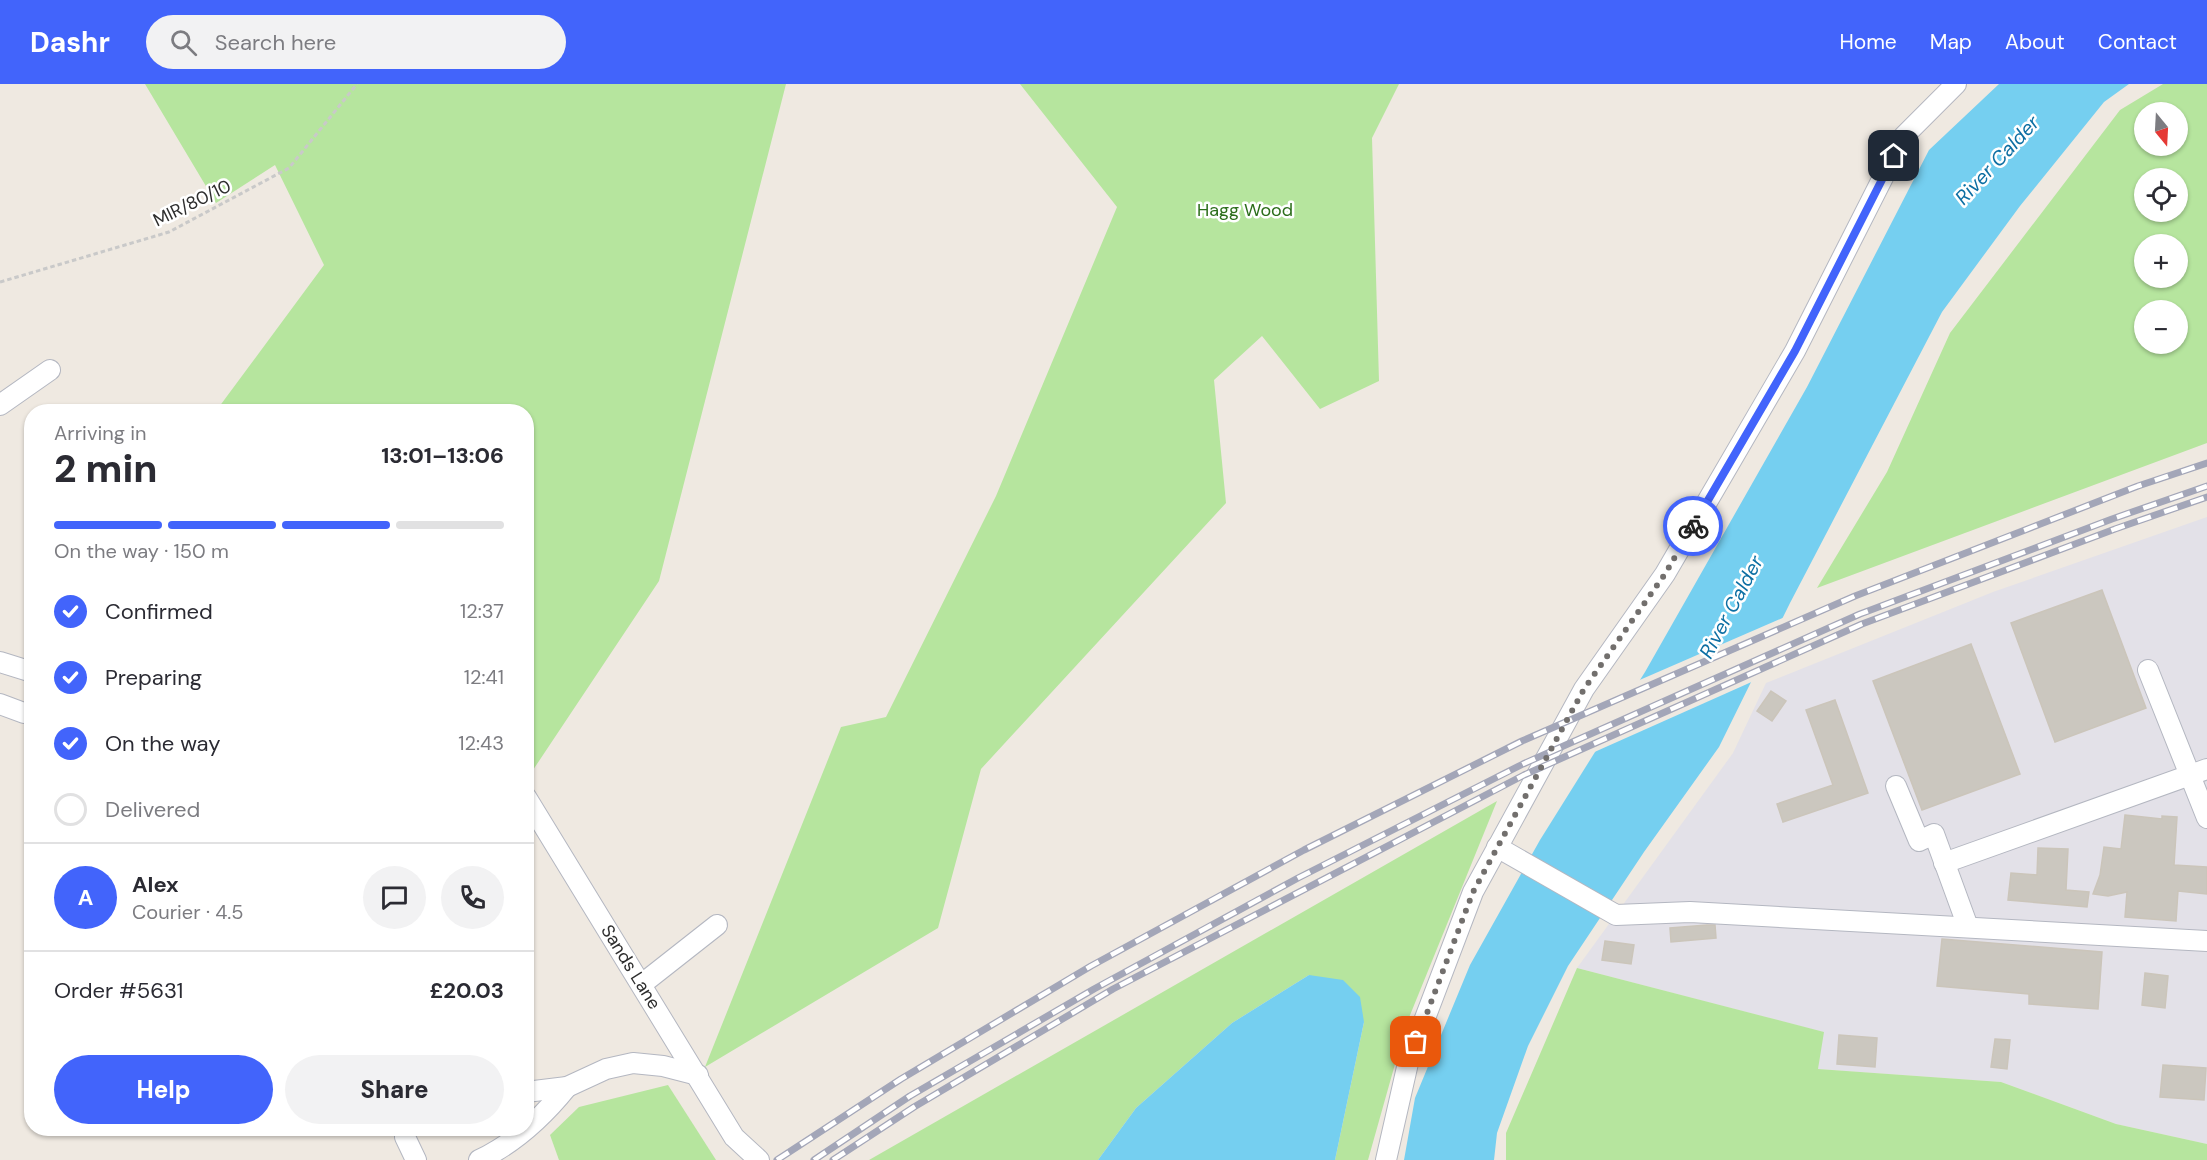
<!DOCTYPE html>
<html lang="en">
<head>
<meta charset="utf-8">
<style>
  :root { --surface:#fff; --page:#f2f2f3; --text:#2b2b33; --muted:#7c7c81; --line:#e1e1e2; --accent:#4264fb }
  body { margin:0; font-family:"DM Sans",sans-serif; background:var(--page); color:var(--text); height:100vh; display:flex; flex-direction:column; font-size:22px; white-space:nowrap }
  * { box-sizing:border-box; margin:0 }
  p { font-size:20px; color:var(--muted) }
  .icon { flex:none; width:33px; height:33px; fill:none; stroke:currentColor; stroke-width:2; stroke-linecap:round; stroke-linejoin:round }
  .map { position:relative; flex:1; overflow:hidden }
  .sheet { position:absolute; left:24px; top:320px; width:510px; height:732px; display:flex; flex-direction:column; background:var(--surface); border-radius:24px; box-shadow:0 2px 4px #0004 }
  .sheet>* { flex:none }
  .needle { width:39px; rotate:162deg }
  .tools { position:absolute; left:2134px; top:18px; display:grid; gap:12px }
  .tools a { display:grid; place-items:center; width:54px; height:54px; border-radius:50%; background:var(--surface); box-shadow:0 2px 4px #0004; font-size:30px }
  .pin { position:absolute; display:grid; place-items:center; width:51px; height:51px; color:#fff; margin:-26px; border-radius:12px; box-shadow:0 3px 9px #0006 }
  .courier { position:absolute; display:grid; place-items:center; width:60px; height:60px; margin:-30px; border:4px solid #4264fb; border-radius:50%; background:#fff; color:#222; box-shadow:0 2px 8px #0007 }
  .summary em { font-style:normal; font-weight:800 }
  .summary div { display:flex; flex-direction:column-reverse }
  .summary { display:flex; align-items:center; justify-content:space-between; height:102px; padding:0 30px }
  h1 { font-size:39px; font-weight:800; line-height:45px }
  .bar { display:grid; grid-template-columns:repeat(4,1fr); gap:9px 6px; align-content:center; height:72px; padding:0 30px }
  .bar i { height:8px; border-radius:4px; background:var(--line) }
  .bar .active { background:var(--accent) }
  .bar p { grid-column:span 4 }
  .line { display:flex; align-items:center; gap:15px; padding:0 30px; border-top:2px solid var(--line) }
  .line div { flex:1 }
  .round { display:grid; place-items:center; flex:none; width:63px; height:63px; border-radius:32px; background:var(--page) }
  ol { padding:0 30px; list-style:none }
  li { display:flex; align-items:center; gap:18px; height:66px }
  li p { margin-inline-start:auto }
  li .icon { padding:6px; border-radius:50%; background:var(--accent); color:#fff; stroke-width:4 }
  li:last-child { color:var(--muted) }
  li i { width:33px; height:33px; border:3px solid var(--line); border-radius:50% }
  .cta { display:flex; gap:12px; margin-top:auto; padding:12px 30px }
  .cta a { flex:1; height:69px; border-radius:36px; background:var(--accent); color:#fff; font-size:24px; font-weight:800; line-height:69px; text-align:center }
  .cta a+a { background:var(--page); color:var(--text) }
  header { display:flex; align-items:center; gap:36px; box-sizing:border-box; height:84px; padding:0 30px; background:var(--accent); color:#fff }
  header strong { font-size:28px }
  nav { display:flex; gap:33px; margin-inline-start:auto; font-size:21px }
  .search { width:420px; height:54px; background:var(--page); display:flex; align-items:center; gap:15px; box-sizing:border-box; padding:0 21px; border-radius:33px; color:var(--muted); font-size:22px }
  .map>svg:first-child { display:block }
  .industrial { fill:#e3e1e8 }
  .green { fill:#b6e59e; fill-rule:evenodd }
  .water { fill:#75cff0 }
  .pier { fill:#efe9e1 }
  .building { fill:#cbc7bf; stroke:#cbc5ba; stroke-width:1.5 }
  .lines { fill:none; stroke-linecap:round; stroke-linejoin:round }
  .minor-casing { stroke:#b4b7c1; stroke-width:22 }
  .path { stroke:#c9c9c9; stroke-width:3; stroke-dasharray:4.5 3; stroke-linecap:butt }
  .minor { stroke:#fff; stroke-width:20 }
  .rail-casing { stroke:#a3a6b8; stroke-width:7 }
  .rail { stroke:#fff; stroke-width:4.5; stroke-dasharray:14; stroke-linecap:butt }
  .done { stroke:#726f6d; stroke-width:6; stroke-dasharray:0 10.8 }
  .route { stroke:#4264fb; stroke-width:8 }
  .labels { text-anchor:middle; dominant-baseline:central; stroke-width:5; stroke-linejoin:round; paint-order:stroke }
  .street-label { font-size:18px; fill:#2e2e2e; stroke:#fff }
  .park-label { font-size:18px; fill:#2c6e1b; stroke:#fff }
  .water-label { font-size:20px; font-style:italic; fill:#0d6fa3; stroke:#fff }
</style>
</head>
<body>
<header>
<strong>Dashr</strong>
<div class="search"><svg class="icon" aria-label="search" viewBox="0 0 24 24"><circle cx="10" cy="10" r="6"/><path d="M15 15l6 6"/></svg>Search here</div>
<nav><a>Home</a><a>Map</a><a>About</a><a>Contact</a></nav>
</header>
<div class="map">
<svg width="2207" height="1076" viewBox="0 0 2207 1076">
  <rect width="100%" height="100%" fill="#efe9e1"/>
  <!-- industrial -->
  <polygon class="industrial" points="2207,433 2207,1060 2116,1040 2001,998 1818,985 1823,948 1577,884 1733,669 1766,599 1993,508"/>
  <!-- green -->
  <g class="green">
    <polygon points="145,0 786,0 659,497 531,689 526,683 526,327 216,327 324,181 275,81 216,119"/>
    <polygon points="1020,0 1399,0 1372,54 1379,297 1320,325 1262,252 1214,296 1226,419 981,685 938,844 705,983 841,643 886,633 996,412 1117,123"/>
    <path d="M2163 0H2207V359L1817 504 1887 388 1950 249 2120 26ZM2178 28V62H2145V28ZM2178 94V128H2145V94ZM2145 160H2178V194H2145ZM2145 226H2178V260H2145Z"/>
    <polygon points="1497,717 1406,941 1368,1076 1335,1076 1364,938 1309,891 1232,939 1136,1024 1098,1076 869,1076"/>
    <polygon points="1577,884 1824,948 1818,985 2001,998 2116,1040 2207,1060 2207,1076 1506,1076 1506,1049"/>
    <polygon points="668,1001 716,1076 559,1076 550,1051 579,1023"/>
  </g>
  <!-- water -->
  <g class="water">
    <polygon points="1999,0 2129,0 2104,18 2020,122 1942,228 1790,519 1719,663 1644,768 1568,882 1528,962 1497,1049 1494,1076 1404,1076 1415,1014 1470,881 1540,756 1645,588 1807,303 1929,66"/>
    <polygon points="1309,891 1343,896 1360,913 1364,938 1335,1076 1098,1076 1136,1024 1232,939"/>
  </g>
  <!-- pier -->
  <polygon class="pier" points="1787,532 1756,596 1590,670 1635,598"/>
  <!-- building -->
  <g class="building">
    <polygon points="2102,506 2146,624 2055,658 2011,539"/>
    <polygon points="1971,560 2020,690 1922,726 1873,597"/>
    <polygon points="1771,607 1786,617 1772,637 1757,627"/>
    <polygon points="1835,616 1868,709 1783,738 1777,720 1833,701 1806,626"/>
    <polygon points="2125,731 2162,735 2162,732 2177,733 2174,781 2207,783 2207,810 2178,807 2176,837 2125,833 2127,808 2108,812 2093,810 2100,791 2104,763 2121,765"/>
    <polygon points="2038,764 2068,765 2066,806 2089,808 2087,823 2008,816 2011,789 2037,791"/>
    <polygon points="1707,841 1715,841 1716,854 1671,858 1670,844"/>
    <polygon points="1942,855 2102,868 2098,925 2029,920 2029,910 1937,902"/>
    <polygon points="1605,857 1634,861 1631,880 1602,876"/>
    <polygon points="2145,889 2168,892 2165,924 2142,921"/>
    <polygon points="1839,951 1877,954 1875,983 1837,980"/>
    <polygon points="1995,955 2010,956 2007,985 1991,983"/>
    <polygon points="2163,981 2206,984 2204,1016 2160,1013"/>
  </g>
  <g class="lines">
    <defs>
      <g id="minor">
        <polyline points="0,321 50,286"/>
        <polyline points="0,578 32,588"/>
        <polyline points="2148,586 2207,734"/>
        <polyline points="0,620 24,629 32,629"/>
        <polyline points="1896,702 1919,757 1934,750 1968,843"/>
        <polyline points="526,713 734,1053 759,1076"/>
        <polyline points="1497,763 1616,831 1690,828 2207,857"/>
        <polyline points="1944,779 2207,685"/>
        <polyline points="642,900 717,841"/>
        <polyline points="526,1008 567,1003 606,985 633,979 663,982 698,991"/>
        <polyline points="407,1044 405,1053 416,1076"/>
        <path d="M479 1076C515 1059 542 1034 567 1003"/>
        <polyline points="1386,1076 1408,979 1473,808 1584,605 1665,490 1795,267 1904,52 1956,0"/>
      </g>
    </defs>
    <!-- minor casing -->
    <use href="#minor" class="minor-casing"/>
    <!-- path -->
    <polyline class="path" points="0,198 169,148 289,84 357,0"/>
    <!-- minor -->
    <use href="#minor" class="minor"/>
    <defs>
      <g id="rail">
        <polyline points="777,1076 901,995 1091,882 1304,766 1522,657 1855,512 2138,402 2207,379"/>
        <polyline points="814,1076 910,1012 1094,905 1298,794 1523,680 1860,530 2112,435 2207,402"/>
        <polyline points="833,1076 914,1023 1113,905 1524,691 1862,540 2115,445 2207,413"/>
      </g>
    </defs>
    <!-- rail casing -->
    <use href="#rail" class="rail-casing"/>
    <!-- rail -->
    <use href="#rail" class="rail"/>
  </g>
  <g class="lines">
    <!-- done -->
    <polyline class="done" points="1416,958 1473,808 1584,605 1665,490 1693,442"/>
    <!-- route -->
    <polyline class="route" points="1693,442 1795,267 1894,72"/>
  </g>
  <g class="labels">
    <!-- street labels -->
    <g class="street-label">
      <text transform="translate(192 119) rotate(-26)">MIR/80/10</text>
      <text transform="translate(631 883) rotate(58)">Sands Lane</text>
    </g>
    <!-- park labels -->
    <g class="park-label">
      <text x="1245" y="126">Hagg Wood</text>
    </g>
    <!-- water labels -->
    <g class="water-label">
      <text transform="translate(1997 76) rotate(-47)">River Calder</text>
      <text transform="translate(1731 523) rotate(-62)">River Calder</text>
    </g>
  </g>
</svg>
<div class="tools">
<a><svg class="needle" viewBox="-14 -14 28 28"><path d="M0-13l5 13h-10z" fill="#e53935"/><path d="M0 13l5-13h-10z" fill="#7c7c81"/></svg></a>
<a><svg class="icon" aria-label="locate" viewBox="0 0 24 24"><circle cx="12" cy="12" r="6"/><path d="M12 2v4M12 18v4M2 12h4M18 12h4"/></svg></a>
<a>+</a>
<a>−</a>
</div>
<div class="pin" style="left:1416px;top:958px;background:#ea580c"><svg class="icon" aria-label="bag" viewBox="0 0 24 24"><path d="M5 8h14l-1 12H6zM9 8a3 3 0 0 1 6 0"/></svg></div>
<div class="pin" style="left:1894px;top:72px;background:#1f2937"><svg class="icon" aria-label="home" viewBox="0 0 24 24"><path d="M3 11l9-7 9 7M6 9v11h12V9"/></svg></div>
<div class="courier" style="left:1693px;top:442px"><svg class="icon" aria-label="bike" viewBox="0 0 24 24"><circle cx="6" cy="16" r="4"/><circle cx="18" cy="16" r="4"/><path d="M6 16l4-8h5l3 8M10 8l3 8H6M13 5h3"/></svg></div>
<section class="sheet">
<div class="summary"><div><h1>2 min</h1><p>Arriving in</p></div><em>13:01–13:06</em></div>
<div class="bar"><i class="active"></i><i class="active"></i><i class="active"></i><i></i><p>On the way · 150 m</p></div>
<ol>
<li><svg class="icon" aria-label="check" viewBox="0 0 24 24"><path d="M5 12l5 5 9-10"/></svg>Confirmed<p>12:37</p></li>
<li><svg class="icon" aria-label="check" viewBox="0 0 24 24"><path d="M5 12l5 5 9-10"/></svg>Preparing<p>12:41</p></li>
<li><svg class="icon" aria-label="check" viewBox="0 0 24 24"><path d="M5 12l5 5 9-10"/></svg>On the way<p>12:43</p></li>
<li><i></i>Delivered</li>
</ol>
<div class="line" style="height:108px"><b class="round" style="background:var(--accent);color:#fff">A</b><div><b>Alex</b><p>Courier · 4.5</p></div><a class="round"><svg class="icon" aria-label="chat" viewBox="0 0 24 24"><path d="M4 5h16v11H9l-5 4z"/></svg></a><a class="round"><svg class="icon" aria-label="phone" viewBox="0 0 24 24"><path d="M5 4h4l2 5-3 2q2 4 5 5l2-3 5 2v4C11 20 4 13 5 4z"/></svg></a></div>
<div class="line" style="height:78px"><div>Order #5631</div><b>£20.03</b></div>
<div class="cta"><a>Help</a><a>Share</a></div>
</section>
</div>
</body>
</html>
